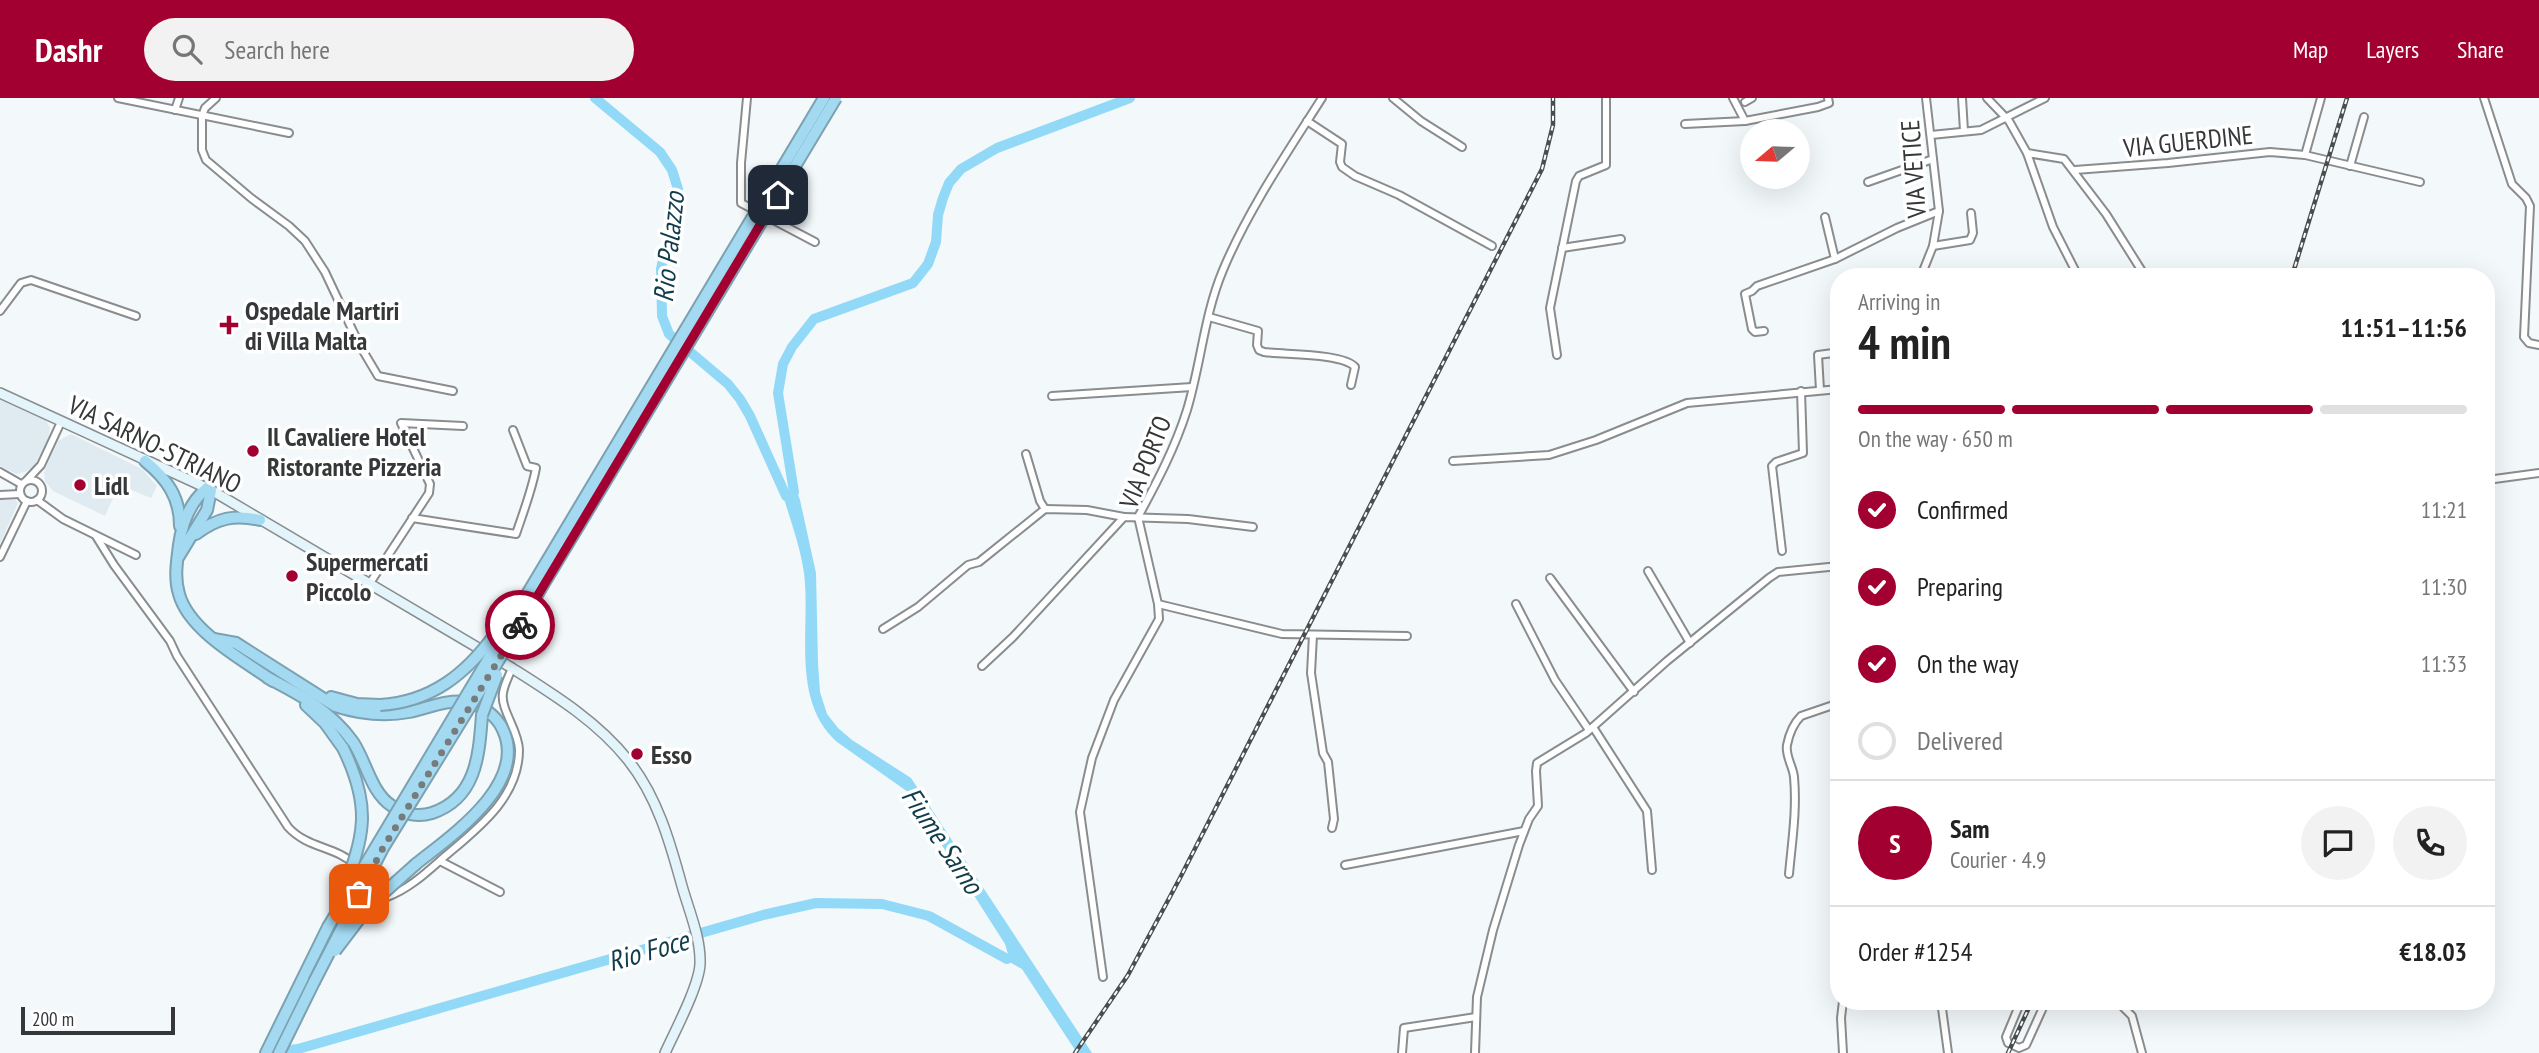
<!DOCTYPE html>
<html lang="en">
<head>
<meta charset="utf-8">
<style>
  :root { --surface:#fff; --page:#f2f2f2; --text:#222; --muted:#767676; --line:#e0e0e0; --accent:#a10031 }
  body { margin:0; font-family:"PT Sans Narrow",sans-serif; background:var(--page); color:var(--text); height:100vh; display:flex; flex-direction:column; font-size:26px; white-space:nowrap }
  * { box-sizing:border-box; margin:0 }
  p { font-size:23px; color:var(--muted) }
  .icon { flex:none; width:38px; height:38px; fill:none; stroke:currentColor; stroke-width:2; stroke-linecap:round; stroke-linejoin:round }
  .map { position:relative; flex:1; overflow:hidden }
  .sheet { position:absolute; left:1830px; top:170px; width:665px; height:742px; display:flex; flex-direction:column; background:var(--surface); border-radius:28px; box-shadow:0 7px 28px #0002 }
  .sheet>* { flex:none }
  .needle { width:46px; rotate:251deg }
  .buttons { position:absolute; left:1740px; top:21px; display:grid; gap:14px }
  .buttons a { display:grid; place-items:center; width:70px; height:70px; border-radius:50%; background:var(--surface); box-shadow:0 7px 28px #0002; font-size:35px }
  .scale { position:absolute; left:21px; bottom:18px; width:154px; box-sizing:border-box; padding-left:7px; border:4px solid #353738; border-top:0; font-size:19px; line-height:24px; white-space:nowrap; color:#353738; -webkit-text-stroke:5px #fff; paint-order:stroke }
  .pin { position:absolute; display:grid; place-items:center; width:60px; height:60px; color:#fff; margin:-30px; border-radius:14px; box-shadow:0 4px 10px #0006 }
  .courier { position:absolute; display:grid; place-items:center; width:70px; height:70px; margin:-35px; border:5px solid #a10031; border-radius:50%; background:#fff; color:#222; box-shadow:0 2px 9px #0007 }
  .head em { font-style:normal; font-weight:600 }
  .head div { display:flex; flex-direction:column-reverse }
  .head { display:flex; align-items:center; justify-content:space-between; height:119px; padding:0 28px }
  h1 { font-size:46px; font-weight:600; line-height:52px }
  .bar { display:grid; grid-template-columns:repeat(4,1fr); gap:10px 7px; align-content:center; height:84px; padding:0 28px }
  .bar i { height:9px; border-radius:5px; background:var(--line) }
  .bar .active { background:var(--accent) }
  .bar p { grid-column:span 4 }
  .line { display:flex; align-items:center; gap:18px; padding:0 28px; border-top:2px solid var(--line) }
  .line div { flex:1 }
  .round { display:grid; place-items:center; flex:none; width:74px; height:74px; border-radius:37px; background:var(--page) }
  ol { padding:0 28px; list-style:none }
  li { display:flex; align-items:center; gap:21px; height:77px }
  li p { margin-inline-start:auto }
  li .icon { padding:7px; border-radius:50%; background:var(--accent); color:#fff; stroke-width:4 }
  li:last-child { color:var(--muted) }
  li i { width:38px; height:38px; border:4px solid var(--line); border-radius:50% }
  header { display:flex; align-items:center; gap:42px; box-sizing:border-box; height:98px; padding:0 35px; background:var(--accent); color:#fff }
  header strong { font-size:33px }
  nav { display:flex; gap:38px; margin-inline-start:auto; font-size:24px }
  .search { width:490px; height:63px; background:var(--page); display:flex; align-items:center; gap:18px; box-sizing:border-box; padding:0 24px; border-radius:38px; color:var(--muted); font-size:26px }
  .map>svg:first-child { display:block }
  .built { fill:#dfebf1 }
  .water { fill:#91d9f7 }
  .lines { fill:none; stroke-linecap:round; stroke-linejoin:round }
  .river { stroke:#91d9f7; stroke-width:10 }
  .minor-casing { stroke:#898d8f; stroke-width:10 }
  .secondary-casing { stroke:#898d8f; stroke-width:12 }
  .motorway-casing { stroke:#7ca1b1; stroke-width:14 }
  .minor { stroke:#fff; stroke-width:6 }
  .secondary { stroke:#e3f4fb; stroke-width:9 }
  .motorway { stroke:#a3daf2; stroke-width:10 }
  .rail-casing { stroke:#4b4e4f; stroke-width:4.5 }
  .rail { stroke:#fff; stroke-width:2; stroke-dasharray:5; stroke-linecap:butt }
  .motorway-bridge-casing { stroke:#7ca1b1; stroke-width:14; stroke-linecap:butt }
  .motorway-bridge { stroke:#a3daf2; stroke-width:10 }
  .done { stroke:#787b7c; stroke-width:7; stroke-dasharray:0 12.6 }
  .route { stroke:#a10031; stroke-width:9 }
  .poi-dot { fill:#a10031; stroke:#fff; stroke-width:2.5 }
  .labels { text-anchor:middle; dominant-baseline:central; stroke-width:7; stroke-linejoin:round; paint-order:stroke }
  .street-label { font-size:26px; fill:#353738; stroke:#fff }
  .poi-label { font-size:26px; font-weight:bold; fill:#353738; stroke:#fff; text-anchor:start }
  .water-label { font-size:28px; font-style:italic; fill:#113c4c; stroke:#fff }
</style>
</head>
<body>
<header>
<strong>Dashr</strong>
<div class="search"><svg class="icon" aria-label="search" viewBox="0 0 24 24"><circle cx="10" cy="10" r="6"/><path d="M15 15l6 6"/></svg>Search here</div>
<nav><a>Map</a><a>Layers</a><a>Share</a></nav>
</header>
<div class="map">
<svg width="2539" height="955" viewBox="0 0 2539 955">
  <rect width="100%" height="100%" fill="#f3f8fa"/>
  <!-- built -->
  <g class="built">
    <polygon points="0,299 45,321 50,330 48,341 34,368 25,374 16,376 0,368"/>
    <polygon points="71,336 142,371 157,388 151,400 119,387 105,418 53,393 45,383 44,374 58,343"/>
    <polygon points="0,402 15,402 18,405 0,446"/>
  </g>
  <!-- water -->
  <path class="water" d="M793 383 800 402 816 475 818 566 820 594 827 616 838 630 852 642 911 680 1092 955H1077L1022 871 997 857 1008 856 1005 846 908 694 837 644C790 602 811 529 804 475 800 446 788 416 780 387L783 386 788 394 792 393Z"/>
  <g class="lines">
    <!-- river -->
    <g class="river">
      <polyline points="595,0 660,54 672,72 678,91 661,171 662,218 669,236 728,286 740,301 750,318 786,398"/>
      <polyline points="794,394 778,295 783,266 792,249 814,221 913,185 928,166 936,144 938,117 943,100 949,85 961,71 997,50 1130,0"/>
      <polyline points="275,954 298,951 763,817 816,805 882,806 929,818 1007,861"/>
    </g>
    <defs>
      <g id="minor">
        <polyline points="118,0 289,35"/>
        <polyline points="216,0 205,10 202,18 202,52 206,62 251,100 289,128 305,143 325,174 359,246 378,278 453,293"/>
        <polyline points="747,0 741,65 741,105 815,144"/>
        <polyline points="1393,0 1421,23 1462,49"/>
        <polyline points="1962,0 1964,33"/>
        <polyline points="1987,0 2009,23 2027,55 2064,61 2106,116 2145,178"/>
        <polyline points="2484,0 2512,86 2526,100 2530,108 2524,239 2529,245 2539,247"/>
        <polyline points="1745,4 1752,0"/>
        <polyline points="175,12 179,0"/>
        <polyline points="1307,23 1342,46 1340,64 1342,69 1355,78 1399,97 1492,148"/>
        <polyline points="1745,23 1818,9 1829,5 1828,0"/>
        <polyline points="1685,26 1745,23 1733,0"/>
        <polyline points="1931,37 1981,32 2045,0"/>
        <polyline points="2027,55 2053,129 2078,178"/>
        <polyline points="2305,57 2321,0"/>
        <polyline points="2350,68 2364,19"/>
        <polyline points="2075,72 2168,65 2270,54 2305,57 2420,84"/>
        <polyline points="1868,84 1933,61"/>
        <polyline points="1825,119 1835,161"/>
        <polyline points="1933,148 1970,142 1973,135 1971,115"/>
        <polyline points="1562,150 1621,141"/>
        <polyline points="1921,178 1933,148 1939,113 1926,0"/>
        <polyline points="0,213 21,185 31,182 136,218"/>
        <path d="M1209 219 1258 233 1257 247 1259 252 1264 254C1285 257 1342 255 1355 269L1351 287"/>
        <polyline points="1764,233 1755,234 1752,231 1745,196 1752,193 1757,188 1835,161 1897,130 1939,113"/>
        <polyline points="1557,257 1550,210 1576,83 1579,78 1606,67 1606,0"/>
        <polyline points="1820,292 1818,257 1833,255"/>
        <polyline points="1052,298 1192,289"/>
        <polyline points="1026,356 1040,403 1045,411"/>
        <polyline points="1453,363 1549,357 1596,342 1687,305 1839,291"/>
        <polyline points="0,374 21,386"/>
        <circle cx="31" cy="393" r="11"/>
        <polyline points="27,382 41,367 61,324"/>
        <polyline points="2487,382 2539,375"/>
        <polyline points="0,397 20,396"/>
        <polyline points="37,402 63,421 136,457"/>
        <path d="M412 420 516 436C523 415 532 392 536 370L527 368 513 332"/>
        <path d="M96 438 114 467 170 543 177 558 288 729C308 751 336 748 355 767"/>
        <polyline points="1782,453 1772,368 1776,364 1803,355 1801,293"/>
        <polyline points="0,459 27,403"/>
        <polyline points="1648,473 1690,545"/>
        <polyline points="1550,480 1634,594"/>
        <polyline points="370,485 429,395 430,386 401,325 463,328"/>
        <polyline points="1158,506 1282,536 1407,538"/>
        <polyline points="1516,506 1555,582 1589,632"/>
        <polyline points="883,531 918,509 968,467 979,464 1045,411 1087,412 1124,419"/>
        <polyline points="1313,537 1311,575 1323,655 1328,664 1334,721 1332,730"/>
        <polyline points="982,568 1013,539 1124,419 1188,421 1253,429"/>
        <polyline points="1593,629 1647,713 1652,772"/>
        <polyline points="440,763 500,794"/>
        <polyline points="1345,767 1524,733"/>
        <path d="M1789 776C1792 743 1797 712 1794 679 1793 668 1785 658 1787 647 1789 637 1794 625 1801 618L1839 605"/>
        <path d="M367 779 387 799C409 791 427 774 444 759 477 731 519 700 519 652 519 633 500 611 503 595 504 587 509 578 512 570"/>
        <path d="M1103 879 1080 714 1092 660 1114 602 1159 521 1158 506 1138 419C1157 384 1175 350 1187 312 1201 266 1204 217 1223 172 1248 112 1287 55 1322 0"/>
        <polyline points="1941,903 1948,955"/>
        <polyline points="2021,903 2006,939 2008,945 2019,950 2026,947 2046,903"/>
        <polyline points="2117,903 2132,918 2142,955"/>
        <polyline points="1402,955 1404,930 1476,919"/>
        <polyline points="1475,955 1477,899 1493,832 1519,747 1529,721 1538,708 1536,673 1537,665 1586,635 1667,563 1769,480 1778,474 1839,468"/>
        <polyline points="1843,955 1841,920 1843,903"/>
      </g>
      <path id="secondary" d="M0 295 211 392 512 570C553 596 597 623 628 662 657 698 670 744 682 788 689 813 701 840 700 866 699 888 675 933 665 955"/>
      <g id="motorway">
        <path d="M145 363C167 381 180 399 180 428"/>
        <path d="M207 390C189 405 182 425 179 447 177 463 174 480 179 496 189 533 243 562 273 583"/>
        <path d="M196 436C217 420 235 416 260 422"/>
        <polyline points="179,458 207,412 211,392"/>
        <polyline points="516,534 540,492"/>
        <path d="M214 541 236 545 335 608C360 616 383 619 409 614 428 610 447 601 467 604 482 607 497 618 503 632 528 686 451 738 416 766"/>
        <path d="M268 580C301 597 331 613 353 644 366 663 371 695 392 708 404 717 419 719 432 715 477 700 479 656 482 617"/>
        <polyline points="331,599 357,606 380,607"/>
        <polyline points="306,607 325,625 343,650"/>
        <polyline points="266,955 328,829"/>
        <polyline points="279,955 314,884"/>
      </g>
    </defs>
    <!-- minor casing -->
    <use href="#minor" class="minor-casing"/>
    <!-- secondary casing -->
    <use href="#secondary" class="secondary-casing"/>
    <!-- motorway casing -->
    <use href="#motorway" class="motorway-casing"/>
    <!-- minor -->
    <use href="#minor" class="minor"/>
    <!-- secondary -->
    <use href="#secondary" class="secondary"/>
    <!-- motorway -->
    <use href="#motorway" class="motorway"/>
    <defs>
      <g id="rail">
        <polyline points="2292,178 2347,0"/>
        <polyline points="1075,955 1128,877 1180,780 1542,71 1553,27 1553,0"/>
        <polyline points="2008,955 2032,903"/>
      </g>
    </defs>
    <!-- rail casing -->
    <use href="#rail" class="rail-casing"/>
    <!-- rail -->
    <use href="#rail" class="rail"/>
    <defs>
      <g id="motorway-bridge">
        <polyline points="540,492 836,0"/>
        <path d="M380 607C431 604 466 576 495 536"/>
        <polyline points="482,617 497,577"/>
        <path d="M341 798C365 738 372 709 343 650"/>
        <polyline points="328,829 824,0"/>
        <polyline points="335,853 370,807 416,766"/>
        <polyline points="314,884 383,750 516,534"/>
      </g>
    </defs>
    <!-- motorway-bridge casing -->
    <use href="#motorway-bridge" class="motorway-bridge-casing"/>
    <!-- motorway-bridge -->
    <use href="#motorway-bridge" class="motorway-bridge"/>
  </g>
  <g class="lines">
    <!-- done -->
    <polyline class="done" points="359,796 383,750 520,527"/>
    <!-- route -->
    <polyline class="route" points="520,527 778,97"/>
  </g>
  <!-- markers -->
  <g class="poi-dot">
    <path d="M225.5 216.5h7v7h7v7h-7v7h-7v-7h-7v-7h7z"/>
    <circle cx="253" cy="353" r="7"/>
    <circle cx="80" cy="387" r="7"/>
    <circle cx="292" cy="478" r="7"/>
    <circle cx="637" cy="656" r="7"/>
  </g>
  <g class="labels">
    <!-- street labels -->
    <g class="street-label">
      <text transform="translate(2188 43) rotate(-6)">VIA GUERDINE</text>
      <text transform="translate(1913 71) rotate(-94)">VIA VETICE</text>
      <text transform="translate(155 346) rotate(26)">VIA SARNO-STRIANO</text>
      <text transform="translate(1145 364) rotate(-68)">VIA PORTO</text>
    </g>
    <!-- poi labels -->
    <g class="poi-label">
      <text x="245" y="212">Ospedale Martiri<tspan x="245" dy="30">di Villa Malta</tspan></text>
      <text x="267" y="338">Il Cavaliere Hotel<tspan x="267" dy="30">Ristorante Pizzeria</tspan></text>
      <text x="94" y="387">Lidl</text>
      <text x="306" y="463">Supermercati<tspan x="306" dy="30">Piccolo</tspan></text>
      <text x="651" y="656">Esso</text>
    </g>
    <!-- water labels -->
    <g class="water-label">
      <text transform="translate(668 149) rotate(-84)">Rio Palazzo</text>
      <text transform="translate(943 742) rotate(56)">Fiume Sarno</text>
      <text transform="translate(648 852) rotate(-16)">Rio Foce</text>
    </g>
  </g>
</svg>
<div class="buttons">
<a><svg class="needle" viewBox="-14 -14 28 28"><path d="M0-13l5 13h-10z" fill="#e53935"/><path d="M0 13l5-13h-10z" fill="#767676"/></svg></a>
</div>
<div class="scale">200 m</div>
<div class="pin" style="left:359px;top:796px;background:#ea580c"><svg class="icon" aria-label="bag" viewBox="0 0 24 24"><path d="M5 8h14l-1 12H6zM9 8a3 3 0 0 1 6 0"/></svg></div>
<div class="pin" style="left:778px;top:97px;background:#1f2937"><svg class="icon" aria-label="home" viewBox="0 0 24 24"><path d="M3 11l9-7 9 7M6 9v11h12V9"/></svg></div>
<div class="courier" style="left:520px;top:527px"><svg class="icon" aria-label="bike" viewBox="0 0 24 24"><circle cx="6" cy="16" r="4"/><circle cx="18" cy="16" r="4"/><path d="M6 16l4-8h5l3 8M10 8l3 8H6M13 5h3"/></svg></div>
<section class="sheet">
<div class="head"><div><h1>4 min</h1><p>Arriving in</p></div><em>11:51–11:56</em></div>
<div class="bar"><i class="active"></i><i class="active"></i><i class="active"></i><i></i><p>On the way · 650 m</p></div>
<ol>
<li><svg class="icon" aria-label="check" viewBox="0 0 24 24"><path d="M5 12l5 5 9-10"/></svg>Confirmed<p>11:21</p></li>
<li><svg class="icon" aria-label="check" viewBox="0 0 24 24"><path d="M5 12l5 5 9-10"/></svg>Preparing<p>11:30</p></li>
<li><svg class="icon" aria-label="check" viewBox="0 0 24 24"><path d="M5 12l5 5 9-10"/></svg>On the way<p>11:33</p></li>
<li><i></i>Delivered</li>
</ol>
<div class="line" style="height:126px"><b class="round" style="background:var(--accent);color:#fff">S</b><div><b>Sam</b><p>Courier · 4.9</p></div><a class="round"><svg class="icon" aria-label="chat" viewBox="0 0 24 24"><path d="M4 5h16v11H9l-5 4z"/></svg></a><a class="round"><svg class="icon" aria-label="phone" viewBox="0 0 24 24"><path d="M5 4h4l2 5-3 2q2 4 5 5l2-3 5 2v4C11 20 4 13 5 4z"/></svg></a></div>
<div class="line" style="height:91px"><div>Order #1254</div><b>€18.03</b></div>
</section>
</div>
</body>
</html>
